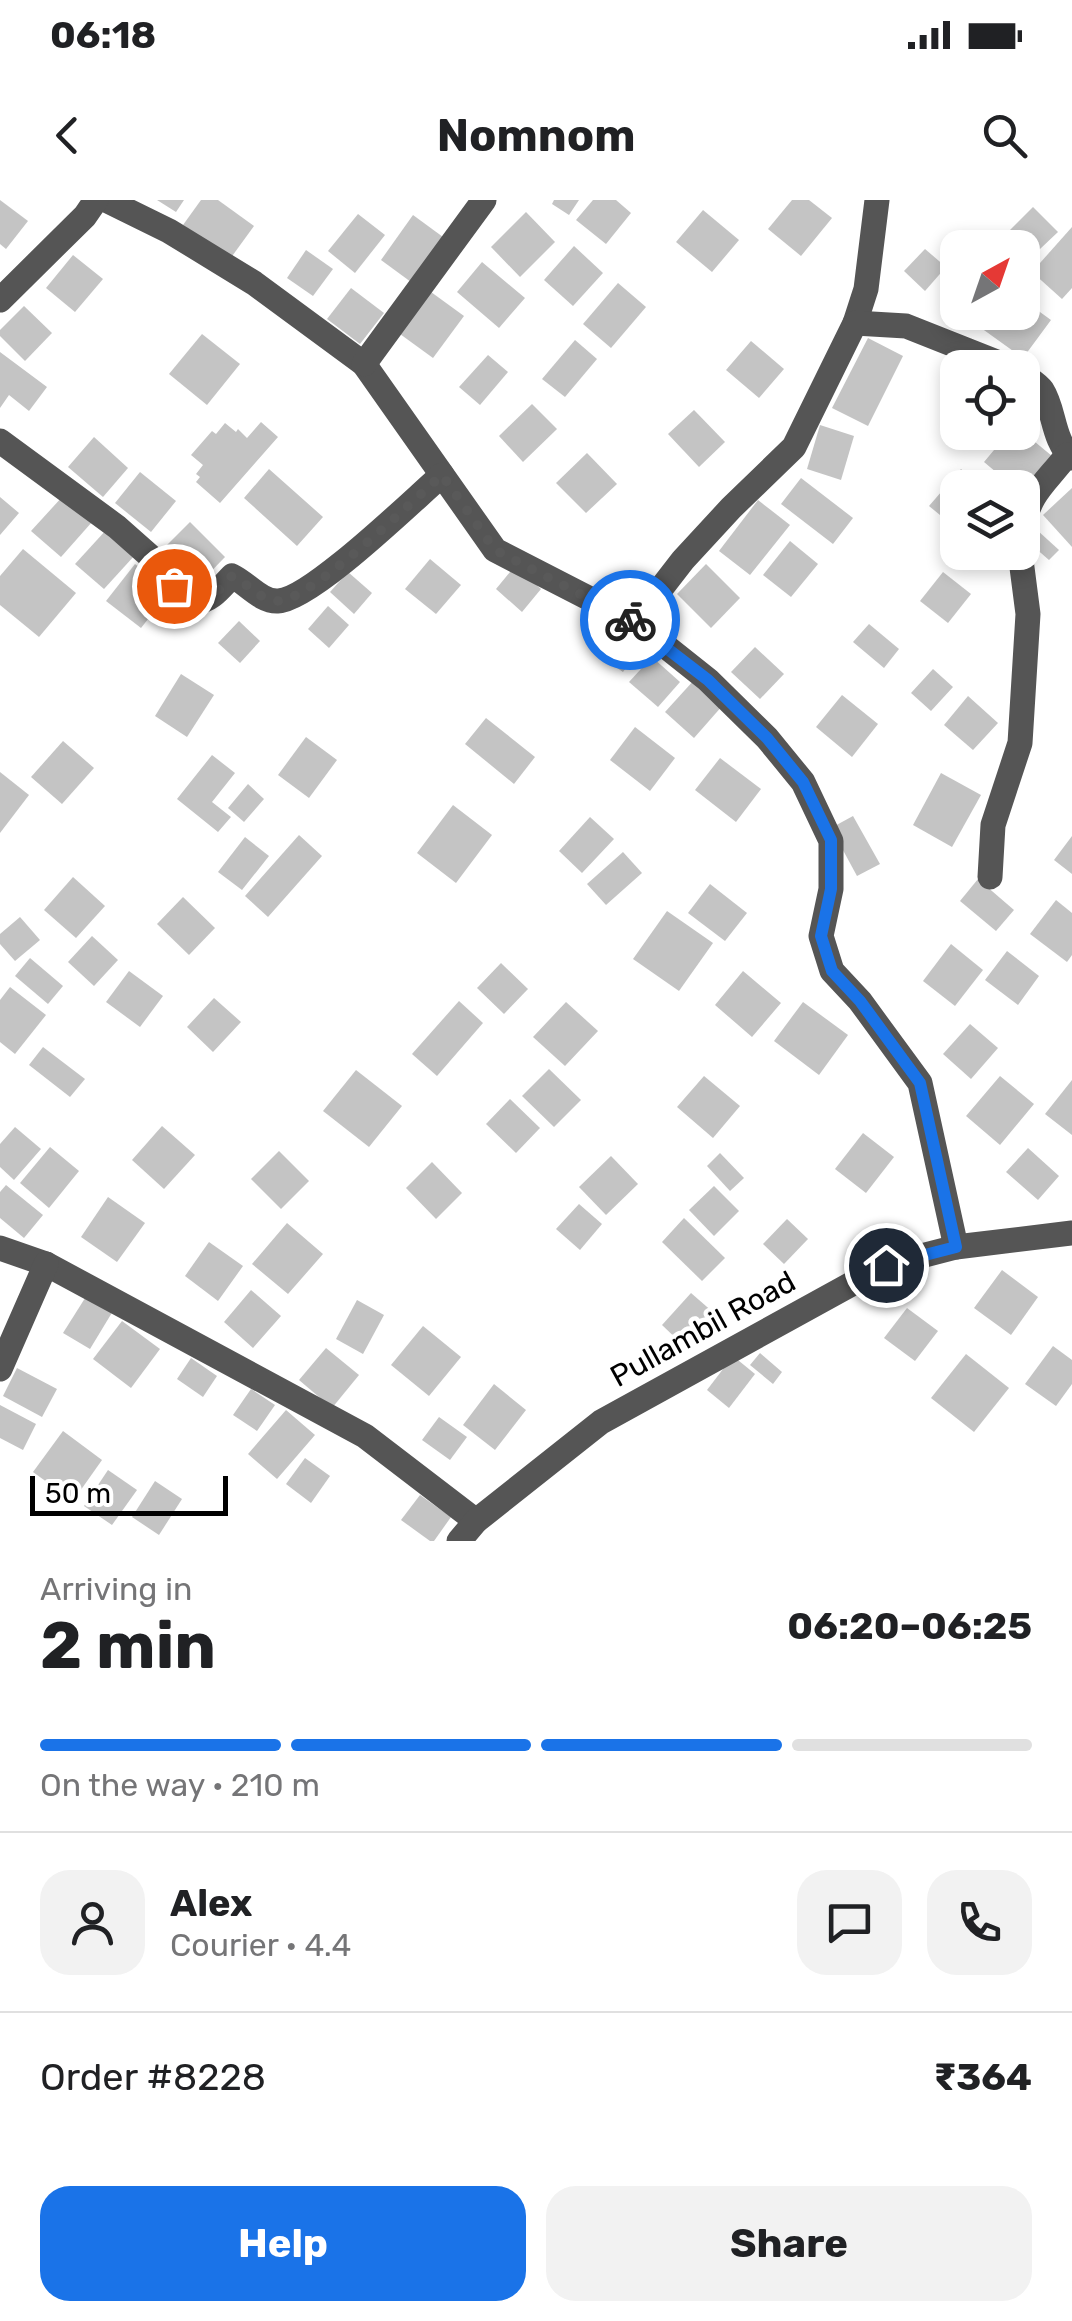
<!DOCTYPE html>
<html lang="en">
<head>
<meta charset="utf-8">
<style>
  :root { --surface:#fff; --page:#f2f2f2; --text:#202124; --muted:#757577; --line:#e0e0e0; --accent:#1a73e8 }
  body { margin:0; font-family:Rubik,sans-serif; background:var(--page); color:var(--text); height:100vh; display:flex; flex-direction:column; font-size:38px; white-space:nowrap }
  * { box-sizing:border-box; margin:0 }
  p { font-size:32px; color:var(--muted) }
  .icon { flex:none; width:55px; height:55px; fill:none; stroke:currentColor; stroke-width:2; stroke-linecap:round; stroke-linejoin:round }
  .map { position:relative; height:1341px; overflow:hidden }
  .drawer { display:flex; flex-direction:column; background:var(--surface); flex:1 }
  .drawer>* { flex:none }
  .needle { width:65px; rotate:40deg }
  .buttons { position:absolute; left:940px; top:30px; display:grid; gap:20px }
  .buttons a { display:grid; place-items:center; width:100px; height:100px; border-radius:20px; background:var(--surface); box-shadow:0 5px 15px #0003; font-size:50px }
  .scale { position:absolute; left:30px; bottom:25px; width:198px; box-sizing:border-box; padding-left:10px; border:5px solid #000; border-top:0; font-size:28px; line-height:35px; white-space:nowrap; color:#000; -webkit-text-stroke:8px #fff; paint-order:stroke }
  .pin { position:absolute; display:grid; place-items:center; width:85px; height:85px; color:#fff; margin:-42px; border:5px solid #fff; border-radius:50%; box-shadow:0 2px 10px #0007 }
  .courier { position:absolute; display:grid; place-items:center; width:100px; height:100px; margin:-50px; border:8px solid #1a73e8; border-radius:50%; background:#fff; color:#222; box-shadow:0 2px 12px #0007 }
  .overview em { font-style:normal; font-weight:700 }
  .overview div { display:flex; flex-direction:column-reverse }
  .overview { display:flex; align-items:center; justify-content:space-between; height:170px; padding:0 40px }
  h1 { font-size:65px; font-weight:700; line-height:75px }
  .bar { display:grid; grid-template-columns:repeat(4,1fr); gap:15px 10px; align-content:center; height:120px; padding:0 40px }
  .bar i { height:12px; border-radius:8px; background:var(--line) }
  .bar .on { background:var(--accent) }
  .bar p { grid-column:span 4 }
  .line { display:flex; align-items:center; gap:25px; padding:0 40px; border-top:2px solid var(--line) }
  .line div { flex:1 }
  .round { display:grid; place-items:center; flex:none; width:105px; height:105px; border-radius:30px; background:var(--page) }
  .cta { display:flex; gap:20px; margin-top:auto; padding:20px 40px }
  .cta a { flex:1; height:115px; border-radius:30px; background:var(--accent); color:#fff; font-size:40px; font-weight:700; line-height:115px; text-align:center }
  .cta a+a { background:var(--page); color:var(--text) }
  .status { display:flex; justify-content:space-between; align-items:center; height:70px; padding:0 50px; background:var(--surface); direction:ltr }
  .status svg { height:28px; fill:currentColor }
  header { display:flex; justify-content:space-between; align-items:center; height:130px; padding:0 40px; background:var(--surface); font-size:45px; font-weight:700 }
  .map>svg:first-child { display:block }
  .building { fill:#c4c4c4 }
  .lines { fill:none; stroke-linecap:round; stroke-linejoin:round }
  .minor { stroke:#555; stroke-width:25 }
  .done { stroke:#595959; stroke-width:10; stroke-dasharray:0 18 }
  .route { stroke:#1a73e8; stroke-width:12 }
  .labels { text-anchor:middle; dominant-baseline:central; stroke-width:9; stroke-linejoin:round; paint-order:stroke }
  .street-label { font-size:30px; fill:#000; stroke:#fff }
</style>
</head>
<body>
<div class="status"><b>06:18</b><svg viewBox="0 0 49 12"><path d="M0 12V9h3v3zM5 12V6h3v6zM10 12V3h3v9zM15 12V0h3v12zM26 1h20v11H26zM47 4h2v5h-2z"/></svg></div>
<header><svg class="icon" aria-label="back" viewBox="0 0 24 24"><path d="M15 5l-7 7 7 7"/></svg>Nomnom<svg class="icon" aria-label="search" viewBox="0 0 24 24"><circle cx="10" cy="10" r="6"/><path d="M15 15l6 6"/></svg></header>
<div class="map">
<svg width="1072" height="1341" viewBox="0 0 1072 1341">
  <rect width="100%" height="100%" fill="#fff"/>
  <!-- building -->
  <g class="building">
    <polygon points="0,0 28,21 6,49 0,44"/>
    <polygon points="157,0 184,0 176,12"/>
    <polygon points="201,0 218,0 254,26 230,59 183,25"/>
    <polygon points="554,0 579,0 569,15 552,4"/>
    <polygon points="593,0 616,0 631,13 606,44 576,20"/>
    <polygon points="792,0 809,0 832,18 801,56 768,29"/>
    <polygon points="1033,7 1058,32 1022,66 1022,48 1001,48 997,43"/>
    <polygon points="703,10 739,40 712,72 676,42"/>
    <polygon points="526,12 555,42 520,77 491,47"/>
    <polygon points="358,14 385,35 355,73 328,51"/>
    <polygon points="413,15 443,37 411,82 381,60"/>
    <polygon points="1072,27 1072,88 1062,99 1032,72"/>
    <polygon points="574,46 603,73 573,106 544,80"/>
    <polygon points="925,49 946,67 925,91 904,71"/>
    <polygon points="306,50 333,69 313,96 287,78"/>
    <polygon points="73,55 103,79 75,112 46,88"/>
    <polygon points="482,62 525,98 499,128 457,92"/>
    <polygon points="618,83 646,107 611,148 583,124"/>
    <polygon points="351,88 384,113 360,144 327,119"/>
    <polygon points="431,92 464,116 433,158 400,134"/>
    <polygon points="1022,99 1051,120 1023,158 963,115 964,112 1022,112"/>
    <polygon points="24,106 52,133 25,161 0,136 0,130"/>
    <polygon points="202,134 240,164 207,205 169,174"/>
    <polygon points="868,138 903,156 868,226 832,208"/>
    <polygon points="575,140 597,159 565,197 542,179"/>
    <polygon points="751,141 784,169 759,198 726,170"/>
    <polygon points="0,152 47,187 29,211 9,195 0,208"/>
    <polygon points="488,155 508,172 480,205 459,187"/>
    <polygon points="532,204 557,229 523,262 499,236"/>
    <polygon points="694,210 725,242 699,267 668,234"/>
    <polygon points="261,222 278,237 220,303 196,282 200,277 196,274 203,265 191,255 212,231 216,234 225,223 236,232 238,229 247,238"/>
    <polygon points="820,225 854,236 841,280 807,269"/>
    <polygon points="1009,232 1023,232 1052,256 1022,292 1022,288 1015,288 984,262"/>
    <polygon points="94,237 128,268 103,297 68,267"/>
    <polygon points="587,253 617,284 586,313 556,283"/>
    <polygon points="269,269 323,317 297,346 244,298"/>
    <polygon points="961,269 982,288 958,288 958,316 951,324 929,306"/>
    <polygon points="140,272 176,301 151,332 115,303"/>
    <polygon points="801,278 853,318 833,344 781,304"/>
    <polygon points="1072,288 1072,347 1043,315"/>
    <polygon points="63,296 92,322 61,357 31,331"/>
    <polygon points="0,297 19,313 0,335"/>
    <polygon points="758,300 790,325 750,375 719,351"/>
    <polygon points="190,322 225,357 197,386 162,350"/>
    <polygon points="107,329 135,355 104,389 75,364"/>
    <polygon points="1037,330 1059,350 1049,360 1026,340"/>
    <polygon points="790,341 818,364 791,397 763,375"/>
    <polygon points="23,349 76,393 39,437 0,405 0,376"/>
    <polygon points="430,359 461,385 436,414 405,389"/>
    <polygon points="135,364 170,391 141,428 106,401"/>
    <polygon points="706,364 740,398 711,428 677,394"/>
    <polygon points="515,366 541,389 522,412 496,389"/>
    <polygon points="348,372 372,393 354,414 330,392"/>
    <polygon points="943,372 971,394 948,423 920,401"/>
    <polygon points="328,406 349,425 329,448 308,429"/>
    <polygon points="239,421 260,441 240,463 218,443"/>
    <polygon points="869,424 899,449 884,468 853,442"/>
    <polygon points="623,426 644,441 623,472 601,457"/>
    <polygon points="755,447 784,474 760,499 731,472"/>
    <polygon points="652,457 680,482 658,507 629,482"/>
    <polygon points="933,469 953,487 931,511 911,493"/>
    <polygon points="181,474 214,495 187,537 155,516"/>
    <polygon points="695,479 723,505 694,538 665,512"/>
    <polygon points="842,495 878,524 852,557 816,527"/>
    <polygon points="968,496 998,523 973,550 944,525"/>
    <polygon points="486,518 535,557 514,584 465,544"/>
    <polygon points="635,527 675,558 650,591 610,560"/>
    <polygon points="306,537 337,560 309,598 278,575"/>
    <polygon points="63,541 94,568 62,604 31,577"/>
    <polygon points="212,555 235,573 212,602 231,617 218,632 177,599"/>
    <polygon points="720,558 761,589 736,622 695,590"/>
    <polygon points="0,572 29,595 0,633"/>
    <polygon points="941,573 981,595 952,647 913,625"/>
    <polygon points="248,584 264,599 244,622 228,608"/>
    <polygon points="453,605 492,635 456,683 417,653"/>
    <polygon points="853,616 880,664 857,676 831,628"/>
    <polygon points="590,617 614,639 582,673 559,651"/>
    <polygon points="299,635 322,656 268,717 245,696"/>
    <polygon points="1072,636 1072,674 1054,660"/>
    <polygon points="245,637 269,656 242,690 218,672"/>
    <polygon points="623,652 642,673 606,705 587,684"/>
    <polygon points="73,677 105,706 76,738 44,710"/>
    <polygon points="978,679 1014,710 996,731 960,701"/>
    <polygon points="710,684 747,713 725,741 688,713"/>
    <polygon points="183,697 215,728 189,755 157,724"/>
    <polygon points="1056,700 1072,713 1072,755 1067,762 1030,734"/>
    <polygon points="667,711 713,743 679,791 633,759"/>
    <polygon points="20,717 40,740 15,761 0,744 0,734"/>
    <polygon points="92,736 118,760 94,786 68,762"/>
    <polygon points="951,744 983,770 955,806 923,781"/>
    <polygon points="1007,751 1039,776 1018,805 985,780"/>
    <polygon points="30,758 63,786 48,804 15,776"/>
    <polygon points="501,763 528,789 504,814 477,788"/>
    <polygon points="129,771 163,796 140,827 106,802"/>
    <polygon points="743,771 781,803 752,837 715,805"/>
    <polygon points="10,787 46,815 15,854 0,842 0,800"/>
    <polygon points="214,798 241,822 213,852 187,827"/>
    <polygon points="459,801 483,823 437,876 412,854"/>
    <polygon points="566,802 598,831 565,866 533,837"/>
    <polygon points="803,802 848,835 819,875 774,841"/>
    <polygon points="970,824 998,848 971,879 943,854"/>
    <polygon points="43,847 85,879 70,897 29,865"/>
    <polygon points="549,869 581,900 554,927 522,896"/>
    <polygon points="356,870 402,906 369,947 323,911"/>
    <polygon points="704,876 740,906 713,938 677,907"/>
    <polygon points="1000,876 1034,904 1000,945 966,916"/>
    <polygon points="1072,880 1072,935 1045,914"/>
    <polygon points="510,899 540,928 516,953 486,924"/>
    <polygon points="162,926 195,955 164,989 132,960"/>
    <polygon points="15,927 41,949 14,980 0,967 0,944"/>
    <polygon points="863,933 894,957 866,993 835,969"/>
    <polygon points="50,947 79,971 49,1008 20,983"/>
    <polygon points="1028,948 1059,976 1038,1000 1006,972"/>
    <polygon points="279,951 309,981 281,1009 251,979"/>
    <polygon points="720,953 744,978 730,991 707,966"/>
    <polygon points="611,956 638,984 606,1015 579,987"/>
    <polygon points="432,962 462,993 436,1019 406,988"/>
    <polygon points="6,985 43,1015 24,1038 0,1018 0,992"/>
    <polygon points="714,986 739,1011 714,1036 689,1010"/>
    <polygon points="108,997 145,1023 117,1062 81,1037"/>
    <polygon points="579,1004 602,1024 580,1050 556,1029"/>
    <polygon points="684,1018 725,1058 702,1081 662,1042"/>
    <polygon points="787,1019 808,1039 784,1064 763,1044"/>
    <polygon points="287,1023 323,1054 288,1094 252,1064"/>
    <polygon points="209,1042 243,1066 218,1101 185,1076"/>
    <polygon points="1002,1070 1038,1097 1011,1135 974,1108"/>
    <polygon points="251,1090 281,1116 253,1148 224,1122"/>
    <polygon points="691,1093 714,1113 684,1146 662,1125"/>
    <polygon points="87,1095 113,1111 90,1149 63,1133"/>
    <polygon points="357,1100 384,1115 363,1154 336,1139"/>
    <polygon points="907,1108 938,1131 915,1161 884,1138"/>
    <polygon points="122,1121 160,1149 131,1188 93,1159"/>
    <polygon points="423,1126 461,1157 429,1196 391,1165"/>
    <polygon points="1053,1146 1072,1160 1072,1184 1056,1206 1025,1184"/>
    <polygon points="326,1148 359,1175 332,1208 299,1180"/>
    <polygon points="760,1153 782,1172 773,1184 750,1165"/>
    <polygon points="966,1154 1009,1188 974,1232 931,1198"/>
    <polygon points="733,1156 755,1174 729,1208 707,1190"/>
    <polygon points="191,1158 217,1176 203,1197 177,1179"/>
    <polygon points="17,1168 57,1189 42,1217 3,1196"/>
    <polygon points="494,1184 526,1210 495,1250 463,1225"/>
    <polygon points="251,1189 275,1205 257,1231 233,1215"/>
    <polygon points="0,1205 36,1224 23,1250 0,1238"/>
    <polygon points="286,1210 315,1235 277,1279 248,1254"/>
    <polygon points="439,1217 467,1237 450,1260 422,1240"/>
    <polygon points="63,1231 102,1260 73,1301 33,1272"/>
    <polygon points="305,1258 330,1276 311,1303 286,1284"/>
    <polygon points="108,1270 137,1290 112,1325 84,1306"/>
    <polygon points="155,1281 182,1299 159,1335 132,1317"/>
    <polygon points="420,1295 451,1317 434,1341 430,1341 401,1320"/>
  </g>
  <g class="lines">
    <!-- minor -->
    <g class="minor">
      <polyline points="106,0 169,31 254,83 364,164 495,350 635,422 708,480 767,538 803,582 831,641 831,689 821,736 832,771 860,801 920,883 956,1047"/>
      <polyline points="0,100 85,16 96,0"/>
      <polyline points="855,123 866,89 877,0"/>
      <polyline points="364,164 484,0"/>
      <path d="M1022 174C1029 179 1038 184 1042 190 1055 210 1052 240 1072 258"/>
      <path d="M0 241 117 327 152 358 173 386 196 402C212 401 221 387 232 376 247 383 261 402 278 401 311 400 413 300 442 275"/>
      <path d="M1022 332C1029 292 1044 285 1067 255"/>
      <polyline points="635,422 683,360 731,308 794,247 855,123 906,126 1012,168"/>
      <polyline points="990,677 993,625 1020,543 1028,414 1020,352"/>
      <polyline points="0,1048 46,1064 365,1236 476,1321"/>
      <polyline points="0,1169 46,1064"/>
      <polyline points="459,1341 476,1321 601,1222 886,1065 956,1047 1072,1033"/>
    </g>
  </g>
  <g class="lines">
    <!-- done -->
    <path class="done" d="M174 386 196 402C212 401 221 387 232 376 247 382 261 402 278 401 312 400 413 300 442 275L495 350 630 420"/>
    <!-- route -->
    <polyline class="route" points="630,420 708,480 767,538 803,582 831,640 831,689 821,736 832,771 860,801 920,883 956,1047 886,1065"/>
  </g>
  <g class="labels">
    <!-- street labels -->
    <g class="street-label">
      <text transform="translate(703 1129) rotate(-29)">Pullambil Road</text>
    </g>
  </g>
</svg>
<div class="buttons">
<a><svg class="needle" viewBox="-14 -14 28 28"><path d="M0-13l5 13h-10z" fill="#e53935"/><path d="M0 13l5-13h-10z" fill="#757577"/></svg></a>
<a><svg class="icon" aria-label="locate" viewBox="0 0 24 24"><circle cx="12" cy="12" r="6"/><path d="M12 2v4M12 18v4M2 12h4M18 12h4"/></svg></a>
<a><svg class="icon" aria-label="layers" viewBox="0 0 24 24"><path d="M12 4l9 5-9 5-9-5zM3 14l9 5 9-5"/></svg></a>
</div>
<div class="scale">50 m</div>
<div class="pin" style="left:174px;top:386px;background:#ea580c"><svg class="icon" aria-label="bag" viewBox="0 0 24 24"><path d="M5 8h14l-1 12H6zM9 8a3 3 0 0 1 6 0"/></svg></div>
<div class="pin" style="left:886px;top:1065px;background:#1f2937"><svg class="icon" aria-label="home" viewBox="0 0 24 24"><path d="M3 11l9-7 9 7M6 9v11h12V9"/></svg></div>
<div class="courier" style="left:630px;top:420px"><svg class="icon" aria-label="bike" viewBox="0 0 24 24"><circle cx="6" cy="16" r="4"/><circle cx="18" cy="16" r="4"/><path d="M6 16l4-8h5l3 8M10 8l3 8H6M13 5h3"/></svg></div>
</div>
<section class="drawer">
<div class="overview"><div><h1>2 min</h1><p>Arriving in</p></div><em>06:20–06:25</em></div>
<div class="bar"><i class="on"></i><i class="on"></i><i class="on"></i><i></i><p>On the way · 210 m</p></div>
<div class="line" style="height:180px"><a class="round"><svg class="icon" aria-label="person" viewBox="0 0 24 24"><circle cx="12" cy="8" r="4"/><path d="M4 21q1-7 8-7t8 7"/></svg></a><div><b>Alex</b><p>Courier · 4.4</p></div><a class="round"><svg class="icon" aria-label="chat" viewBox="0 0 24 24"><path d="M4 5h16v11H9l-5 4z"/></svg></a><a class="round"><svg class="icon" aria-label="phone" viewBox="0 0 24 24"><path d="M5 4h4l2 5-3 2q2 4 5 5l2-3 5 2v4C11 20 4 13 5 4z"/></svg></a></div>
<div class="line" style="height:130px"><div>Order #8228</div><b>₹364</b></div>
<div class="cta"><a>Help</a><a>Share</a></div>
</section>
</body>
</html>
